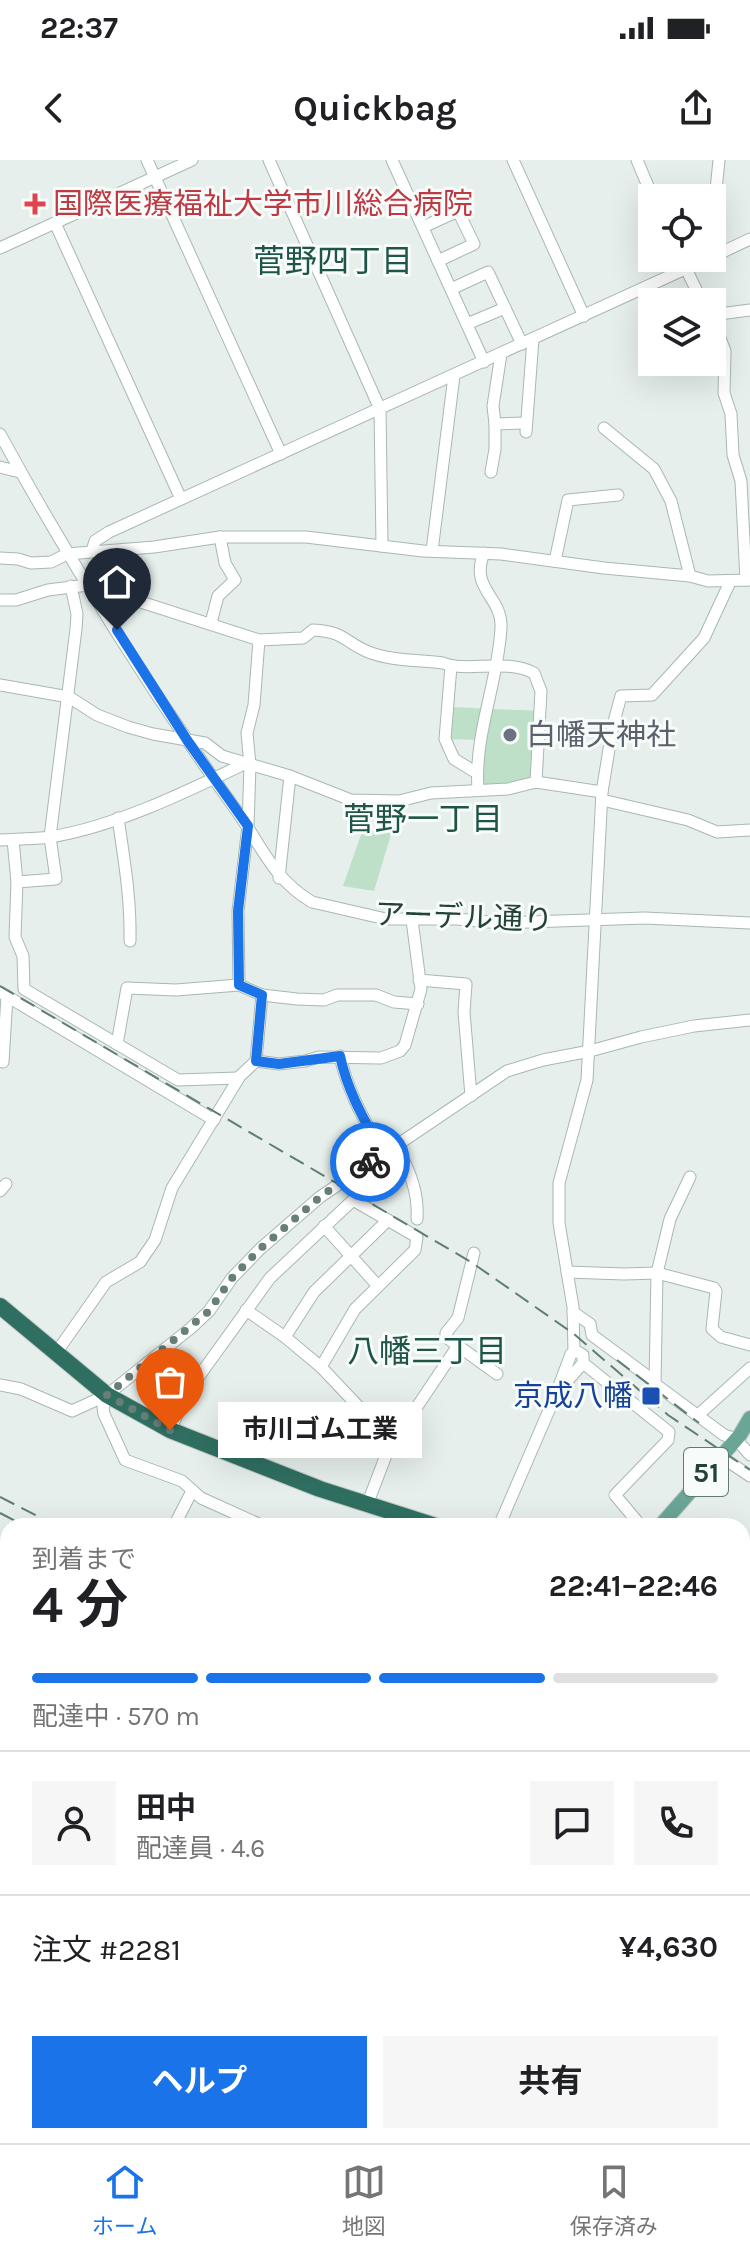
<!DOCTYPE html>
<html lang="ja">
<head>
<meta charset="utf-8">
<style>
  :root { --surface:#fff; --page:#f6f6f6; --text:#202124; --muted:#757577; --line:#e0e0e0; --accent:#1a73e8 }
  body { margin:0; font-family:Karla,"Noto Sans JP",sans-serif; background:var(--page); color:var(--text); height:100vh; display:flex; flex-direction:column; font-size:30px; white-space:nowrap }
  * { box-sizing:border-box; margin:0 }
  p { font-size:26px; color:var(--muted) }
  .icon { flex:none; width:44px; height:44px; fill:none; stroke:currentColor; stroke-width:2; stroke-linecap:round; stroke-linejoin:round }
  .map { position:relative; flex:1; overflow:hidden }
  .sheet { position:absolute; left:0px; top:1358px; width:750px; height:626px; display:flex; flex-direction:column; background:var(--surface); border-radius:24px 24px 0 0; box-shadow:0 8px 32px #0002 }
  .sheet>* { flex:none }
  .fabs { position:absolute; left:638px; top:24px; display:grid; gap:16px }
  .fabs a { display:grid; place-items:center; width:88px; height:88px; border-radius:0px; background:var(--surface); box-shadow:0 8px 32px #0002; font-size:40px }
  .pin { position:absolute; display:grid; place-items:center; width:68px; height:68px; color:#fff; margin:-82px -34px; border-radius:50% 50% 50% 0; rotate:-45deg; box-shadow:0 0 8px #0007 }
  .pin .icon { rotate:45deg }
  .courier { position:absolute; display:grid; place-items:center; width:80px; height:80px; margin:-40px; border:6px solid #1a73e8; border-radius:50%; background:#fff; color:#222; box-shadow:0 2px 10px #0007 }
  .bubble { position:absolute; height:56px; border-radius:0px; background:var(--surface); box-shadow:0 8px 32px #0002; font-size:26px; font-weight:700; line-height:56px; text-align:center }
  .head em { font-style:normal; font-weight:700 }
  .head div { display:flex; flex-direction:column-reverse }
  .head { display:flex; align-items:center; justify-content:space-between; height:136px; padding:0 32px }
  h1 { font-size:52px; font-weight:700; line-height:60px }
  .bar { display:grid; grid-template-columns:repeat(4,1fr); gap:12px 8px; align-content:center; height:96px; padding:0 32px }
  .bar i { height:10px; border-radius:6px; background:var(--line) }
  .bar .selected { background:var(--accent) }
  .bar p { grid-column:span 4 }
  .line { display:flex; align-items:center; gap:20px; padding:0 32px; border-top:2px solid var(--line) }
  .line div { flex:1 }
  .round { display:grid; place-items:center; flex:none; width:84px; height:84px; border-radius:0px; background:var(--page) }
  .cta { display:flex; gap:16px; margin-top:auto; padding:16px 32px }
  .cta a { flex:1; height:92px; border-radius:0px; background:var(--accent); color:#fff; font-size:32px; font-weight:700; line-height:92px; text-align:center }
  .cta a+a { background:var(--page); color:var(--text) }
  .status { display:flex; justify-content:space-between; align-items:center; height:56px; padding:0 40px; background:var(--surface); direction:ltr }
  .status svg { height:22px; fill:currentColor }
  header { display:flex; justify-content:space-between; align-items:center; height:104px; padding:0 32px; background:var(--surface); font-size:36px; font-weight:700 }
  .tab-bar { display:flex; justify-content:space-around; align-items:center; height:112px; border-top:2px solid var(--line); background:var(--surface); font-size:22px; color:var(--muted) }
  .tab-bar a { display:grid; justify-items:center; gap:4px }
  .tab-bar .selected { color:var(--accent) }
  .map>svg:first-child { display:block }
  .green { fill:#bfe0c8 }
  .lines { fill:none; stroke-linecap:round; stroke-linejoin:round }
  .minor-casing { stroke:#a8b8b2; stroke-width:13 }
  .major-casing { stroke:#c2cac8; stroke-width:16 }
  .highway-casing { stroke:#c2cac8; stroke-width:18 }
  .minor { stroke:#fff; stroke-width:11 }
  .major { stroke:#6aa596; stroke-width:14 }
  .highway { stroke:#2f6f62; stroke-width:16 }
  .rail { stroke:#5f7d75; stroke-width:2; stroke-dasharray:16 8; stroke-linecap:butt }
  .done { stroke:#687f78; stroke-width:8; stroke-dasharray:0 14.4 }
  .route { stroke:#1a73e8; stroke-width:10 }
  .health-dot { fill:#e0444e; stroke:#f7fbf9; stroke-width:3 }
  .worship-dot { fill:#6b7280; stroke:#f7fbf9; stroke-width:3 }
  .transit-dot { fill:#1a4fb4; stroke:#f7fbf9; stroke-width:3 }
  .labels { text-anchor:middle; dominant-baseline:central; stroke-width:6; stroke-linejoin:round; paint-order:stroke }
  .shield { fill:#f7fbf9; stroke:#637a73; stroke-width:2 }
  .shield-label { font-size:28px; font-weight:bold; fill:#24423a }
  .health-label { font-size:30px; fill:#be3a42; stroke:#f7fbf9; text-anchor:start }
  .worship-label { font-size:30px; fill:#5b616d; stroke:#f7fbf9; text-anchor:start }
  .street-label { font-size:30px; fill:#24423a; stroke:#f7fbf9 }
  .transit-label { font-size:30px; fill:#164399; stroke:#f7fbf9; text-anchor:end }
  .neighbourhood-label { font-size:32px; fill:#1f5548; stroke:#f7fbf9 }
</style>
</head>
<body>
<div class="status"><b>22:37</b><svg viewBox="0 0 49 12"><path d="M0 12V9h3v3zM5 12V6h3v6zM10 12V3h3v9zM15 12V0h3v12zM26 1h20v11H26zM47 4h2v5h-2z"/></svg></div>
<header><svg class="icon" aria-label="back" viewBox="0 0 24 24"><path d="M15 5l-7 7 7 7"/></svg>Quickbag<svg class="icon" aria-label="share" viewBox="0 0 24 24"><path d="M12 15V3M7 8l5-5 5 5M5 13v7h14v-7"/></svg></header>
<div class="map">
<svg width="750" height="1983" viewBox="0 0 750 1983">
  <rect width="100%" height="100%" fill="#e6efeb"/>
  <!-- green -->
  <g class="green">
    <polygon points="450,547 541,551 536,622 478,629 480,580 445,579"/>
    <polygon points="363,669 392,671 374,731 343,726"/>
  </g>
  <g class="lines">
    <defs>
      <g id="minor">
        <polyline points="147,0 281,294"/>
        <polyline points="269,0 380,249 382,386"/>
        <polyline points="392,0 484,202"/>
        <polyline points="513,0 584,156"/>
        <polyline points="637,0 653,38"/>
        <polyline points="55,63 181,339"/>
        <polyline points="423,67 458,51 474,84 438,101"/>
        <polyline points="712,69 719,0"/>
        <polyline points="0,88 192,0"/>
        <polyline points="712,97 750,79"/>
        <polyline points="681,98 702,142"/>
        <polyline points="451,129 488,112 522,184"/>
        <polyline points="712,155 750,150"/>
        <polyline points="712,158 725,191 724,233 731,254 733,295 741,321 746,420"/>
        <polyline points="467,164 505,148"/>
        <polyline points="501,194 493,246 495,264 526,263"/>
        <polyline points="604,268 654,309 671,341 690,416"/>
        <polyline points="526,272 533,179"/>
        <path d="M0 274C71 404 150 530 236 650 262 686 272 718 312 742L386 759H457L500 763 645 758 750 763"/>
        <polyline points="0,307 20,312"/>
        <polyline points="491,312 495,289 495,264"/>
        <polyline points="92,391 95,381 109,372 709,98"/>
        <polyline points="432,391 454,216"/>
        <polyline points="0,398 18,399 31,403 51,402 67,394 154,387 220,377 306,377 423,391 501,394 604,408 690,416 708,421 750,420"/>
        <polyline points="555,401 568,340 618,335"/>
        <path d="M0 440H16L48 430 88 425 259 480 303 478 313 470C345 472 342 480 366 491 389 501 419 500 443 503 467 513 505 498 534 513L541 531 536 622"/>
        <polyline points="211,463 218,436 235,420 225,403 220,377"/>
        <polyline points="259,480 254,545 247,573 250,605 248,666 238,751 239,825 262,835 297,839 324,840 337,835 376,835 394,842 418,844"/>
        <polyline points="451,506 445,579 454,599 477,613"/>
        <polyline points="0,525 69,537 97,555 128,567 153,574 205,583 222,596 290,616 351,640 399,641 431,633 508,629 536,622 602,632"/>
        <path d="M478 629C474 574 498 523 501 468 503 437 469 429 484 393"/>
        <polyline points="602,640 688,660 717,672 750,670"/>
        <path d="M118 658C124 699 131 739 130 781"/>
        <path d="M0 680C17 679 34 679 50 677 114 667 186 632 244 604"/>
        <polyline points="13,680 17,722 15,777 23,796 24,829 178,920 238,918"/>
        <polyline points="279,718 290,616"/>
        <polyline points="17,722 56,719 50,677 76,469 77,454 71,426"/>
        <polyline points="419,820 466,824 464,852 471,936"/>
        <polyline points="0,832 214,960"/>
        <polyline points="117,884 127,828 176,830 239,825"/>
        <path d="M340 896C348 933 365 961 383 994"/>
        <polyline points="0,901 3,902 7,836"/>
        <polyline points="256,901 279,904 305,901 319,897 381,898 400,891 405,885 421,829 412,760"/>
        <path d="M396 986C409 1009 419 1032 417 1059"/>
        <polyline points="690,1017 670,1059 657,1113 655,1224 724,1275 736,1279 750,1295"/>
        <polyline points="0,1031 6,1024"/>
        <polyline points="324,1066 378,1126"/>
        <polyline points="474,1093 458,1158 446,1173 446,1177 497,1214"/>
        <polyline points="567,1112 624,1114 657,1113 714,1128 716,1131 712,1169 721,1177 750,1185"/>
        <polyline points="246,1150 285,1177 321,1207 393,1283"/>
        <polyline points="573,1152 590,1164 592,1175 654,1221"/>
        <polyline points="285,1177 314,1132 388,1060"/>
        <polygon points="576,1191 583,1195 583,1203 556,1234 571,1194"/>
        <polyline points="574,1192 573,1147 559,1063 559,1023 587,920 602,632 613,565 621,536 652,535 704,478 730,422"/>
        <polyline points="56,1193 106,1122 140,1102 155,1080 172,1028 240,916 256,901 262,835"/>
        <polyline points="583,1203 669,1272 668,1280 615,1335 641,1366"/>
        <polyline points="0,1225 21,1229 72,1251 107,1235 191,1168 209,1151 232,1118 260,1089 320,1037 507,911 543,900 590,891 641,877 694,866 750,860"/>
        <polyline points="107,1236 103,1247 104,1254 125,1300 182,1321 201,1338 263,1366"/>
        <polyline points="697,1256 750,1208"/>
        <polyline points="170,1270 189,1230 270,1118 353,1040 417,1077 415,1090 355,1149 321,1207"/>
        <polyline points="720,1296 750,1316"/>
        <polyline points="367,1345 388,1290 457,1187"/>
        <polyline points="174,1366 192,1331"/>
        <polyline points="499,1366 556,1234"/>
        <polyline points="0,1540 8,1524"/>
        <polyline points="742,1572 750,1576"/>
        <polyline points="0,1579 8,1584"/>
        <polyline points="742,1606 750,1600"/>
        <polyline points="0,1682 8,1670"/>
        <polyline points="742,1728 750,1705"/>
        <polyline points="742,1740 750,1744"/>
        <polyline points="0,1819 8,1806"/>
        <polyline points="742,1832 750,1836"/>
        <polyline points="0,1847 8,1852"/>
        <polyline points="742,1881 750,1865"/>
        <polyline points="0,1884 8,1890"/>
        <polyline points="0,1947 8,1935"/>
        <polyline points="0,1954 8,1959"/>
        <polyline points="34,1976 45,1983"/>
        <polyline points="420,1976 434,1983"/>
        <polyline points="722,1976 736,1983"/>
        <polyline points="293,1983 297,1976"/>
        <polyline points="378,1983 381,1976"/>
        <polyline points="453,1983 457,1976"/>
        <polyline points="532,1983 535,1976"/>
        <polyline points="612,1983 616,1976"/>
      </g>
      <g id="major">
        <polyline points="660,1366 740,1275 750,1258"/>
        <polyline points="126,1983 131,1976"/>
      </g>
      <g id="highway">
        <polyline points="0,1146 107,1235 170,1270 320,1329 436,1366"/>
        <polyline points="742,1491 750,1493"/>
      </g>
    </defs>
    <!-- minor casing -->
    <use href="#minor" class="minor-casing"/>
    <!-- major casing -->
    <use href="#major" class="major-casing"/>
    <!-- highway casing -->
    <use href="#highway" class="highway-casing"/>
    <!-- minor -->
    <use href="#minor" class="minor"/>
    <!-- major -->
    <use href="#major" class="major"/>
    <!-- highway -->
    <use href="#highway" class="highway"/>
    <!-- rail -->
    <g class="rail">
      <polyline points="0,826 471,1102 574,1174 668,1255 750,1310"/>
      <polyline points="617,1200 699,1263"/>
      <polyline points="0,1337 57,1366"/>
      <polyline points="0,1353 25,1366"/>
      <polyline points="742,1719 750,1723"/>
    </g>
  </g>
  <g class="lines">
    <!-- done -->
    <polyline class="done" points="170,1270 107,1235 209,1151 232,1118 260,1089 320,1037 370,1002"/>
    <!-- route -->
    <path class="route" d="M117 470 187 580 248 666 238 751 239 825 262 835 256 901 279 904 340 896C348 933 365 961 383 994L370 1002"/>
  </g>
  <!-- markers -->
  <path class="health-dot" d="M31 32h8v8h8v8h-8v8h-8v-8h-8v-8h8z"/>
  <circle class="worship-dot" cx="510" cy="575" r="8"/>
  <rect class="transit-dot" x="641" y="1226" width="20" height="20" rx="4"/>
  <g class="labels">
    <!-- shield labels -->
    <rect class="shield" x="684" y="1288" width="44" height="48" rx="6"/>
    <g class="shield-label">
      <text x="706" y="1312">51</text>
    </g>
    <!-- health labels -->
    <g class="health-label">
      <text x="53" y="44">国際医療福祉大学市川総合病院</text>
    </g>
    <!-- worship labels -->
    <g class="worship-label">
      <text x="526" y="575">白幡天神社</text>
    </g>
    <!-- street labels -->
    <g class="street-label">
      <text transform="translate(464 757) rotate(2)">アーデル通り</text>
    </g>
    <!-- transit labels -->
    <g class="transit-label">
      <text x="633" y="1236">京成八幡</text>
    </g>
    <!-- neighbourhood labels -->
    <g class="neighbourhood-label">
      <text x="333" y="101">菅野四丁目</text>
      <text x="423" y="659">菅野一丁目</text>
      <text x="427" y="1191">八幡三丁目</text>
    </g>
  </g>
</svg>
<div class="fabs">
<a><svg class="icon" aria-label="locate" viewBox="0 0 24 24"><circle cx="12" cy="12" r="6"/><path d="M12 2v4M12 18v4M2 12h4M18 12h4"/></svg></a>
<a><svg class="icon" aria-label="layers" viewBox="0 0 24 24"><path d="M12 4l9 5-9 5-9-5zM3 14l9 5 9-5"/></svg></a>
</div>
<div class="pin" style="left:170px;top:1270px;background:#ea580c"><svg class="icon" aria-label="bag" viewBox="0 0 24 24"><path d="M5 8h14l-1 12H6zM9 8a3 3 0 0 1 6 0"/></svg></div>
<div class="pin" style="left:117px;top:470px;background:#1f2937"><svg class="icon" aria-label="home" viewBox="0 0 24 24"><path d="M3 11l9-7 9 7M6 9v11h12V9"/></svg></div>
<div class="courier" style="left:370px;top:1002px"><svg class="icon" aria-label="bike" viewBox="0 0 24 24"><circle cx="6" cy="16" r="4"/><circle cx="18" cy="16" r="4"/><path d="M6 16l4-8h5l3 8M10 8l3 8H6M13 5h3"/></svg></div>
<div class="bubble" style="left:218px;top:1242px;width:204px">市川ゴム工業</div>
<section class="sheet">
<div class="head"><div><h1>4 分</h1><p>到着まで</p></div><em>22:41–22:46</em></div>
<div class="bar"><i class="selected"></i><i class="selected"></i><i class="selected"></i><i></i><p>配達中 · 570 m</p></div>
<div class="line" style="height:144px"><a class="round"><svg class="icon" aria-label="person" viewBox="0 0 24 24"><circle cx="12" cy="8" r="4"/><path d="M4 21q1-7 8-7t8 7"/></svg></a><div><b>田中</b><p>配達員 · 4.6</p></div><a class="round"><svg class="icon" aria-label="chat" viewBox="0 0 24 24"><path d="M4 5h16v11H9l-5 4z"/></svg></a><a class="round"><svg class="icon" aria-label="phone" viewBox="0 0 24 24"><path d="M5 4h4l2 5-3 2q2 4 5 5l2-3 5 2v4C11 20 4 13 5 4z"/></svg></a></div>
<div class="line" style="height:104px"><div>注文 #2281</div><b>¥4,630</b></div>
<div class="cta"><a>ヘルプ</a><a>共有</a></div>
</section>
</div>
<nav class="tab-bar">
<a class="selected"><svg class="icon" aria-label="home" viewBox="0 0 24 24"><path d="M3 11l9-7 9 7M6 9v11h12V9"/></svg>ホーム</a>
<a><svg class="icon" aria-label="map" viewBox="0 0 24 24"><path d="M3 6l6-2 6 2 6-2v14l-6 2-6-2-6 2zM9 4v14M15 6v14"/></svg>地図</a>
<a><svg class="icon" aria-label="saved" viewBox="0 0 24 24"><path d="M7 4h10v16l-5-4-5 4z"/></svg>保存済み</a>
</nav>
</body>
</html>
